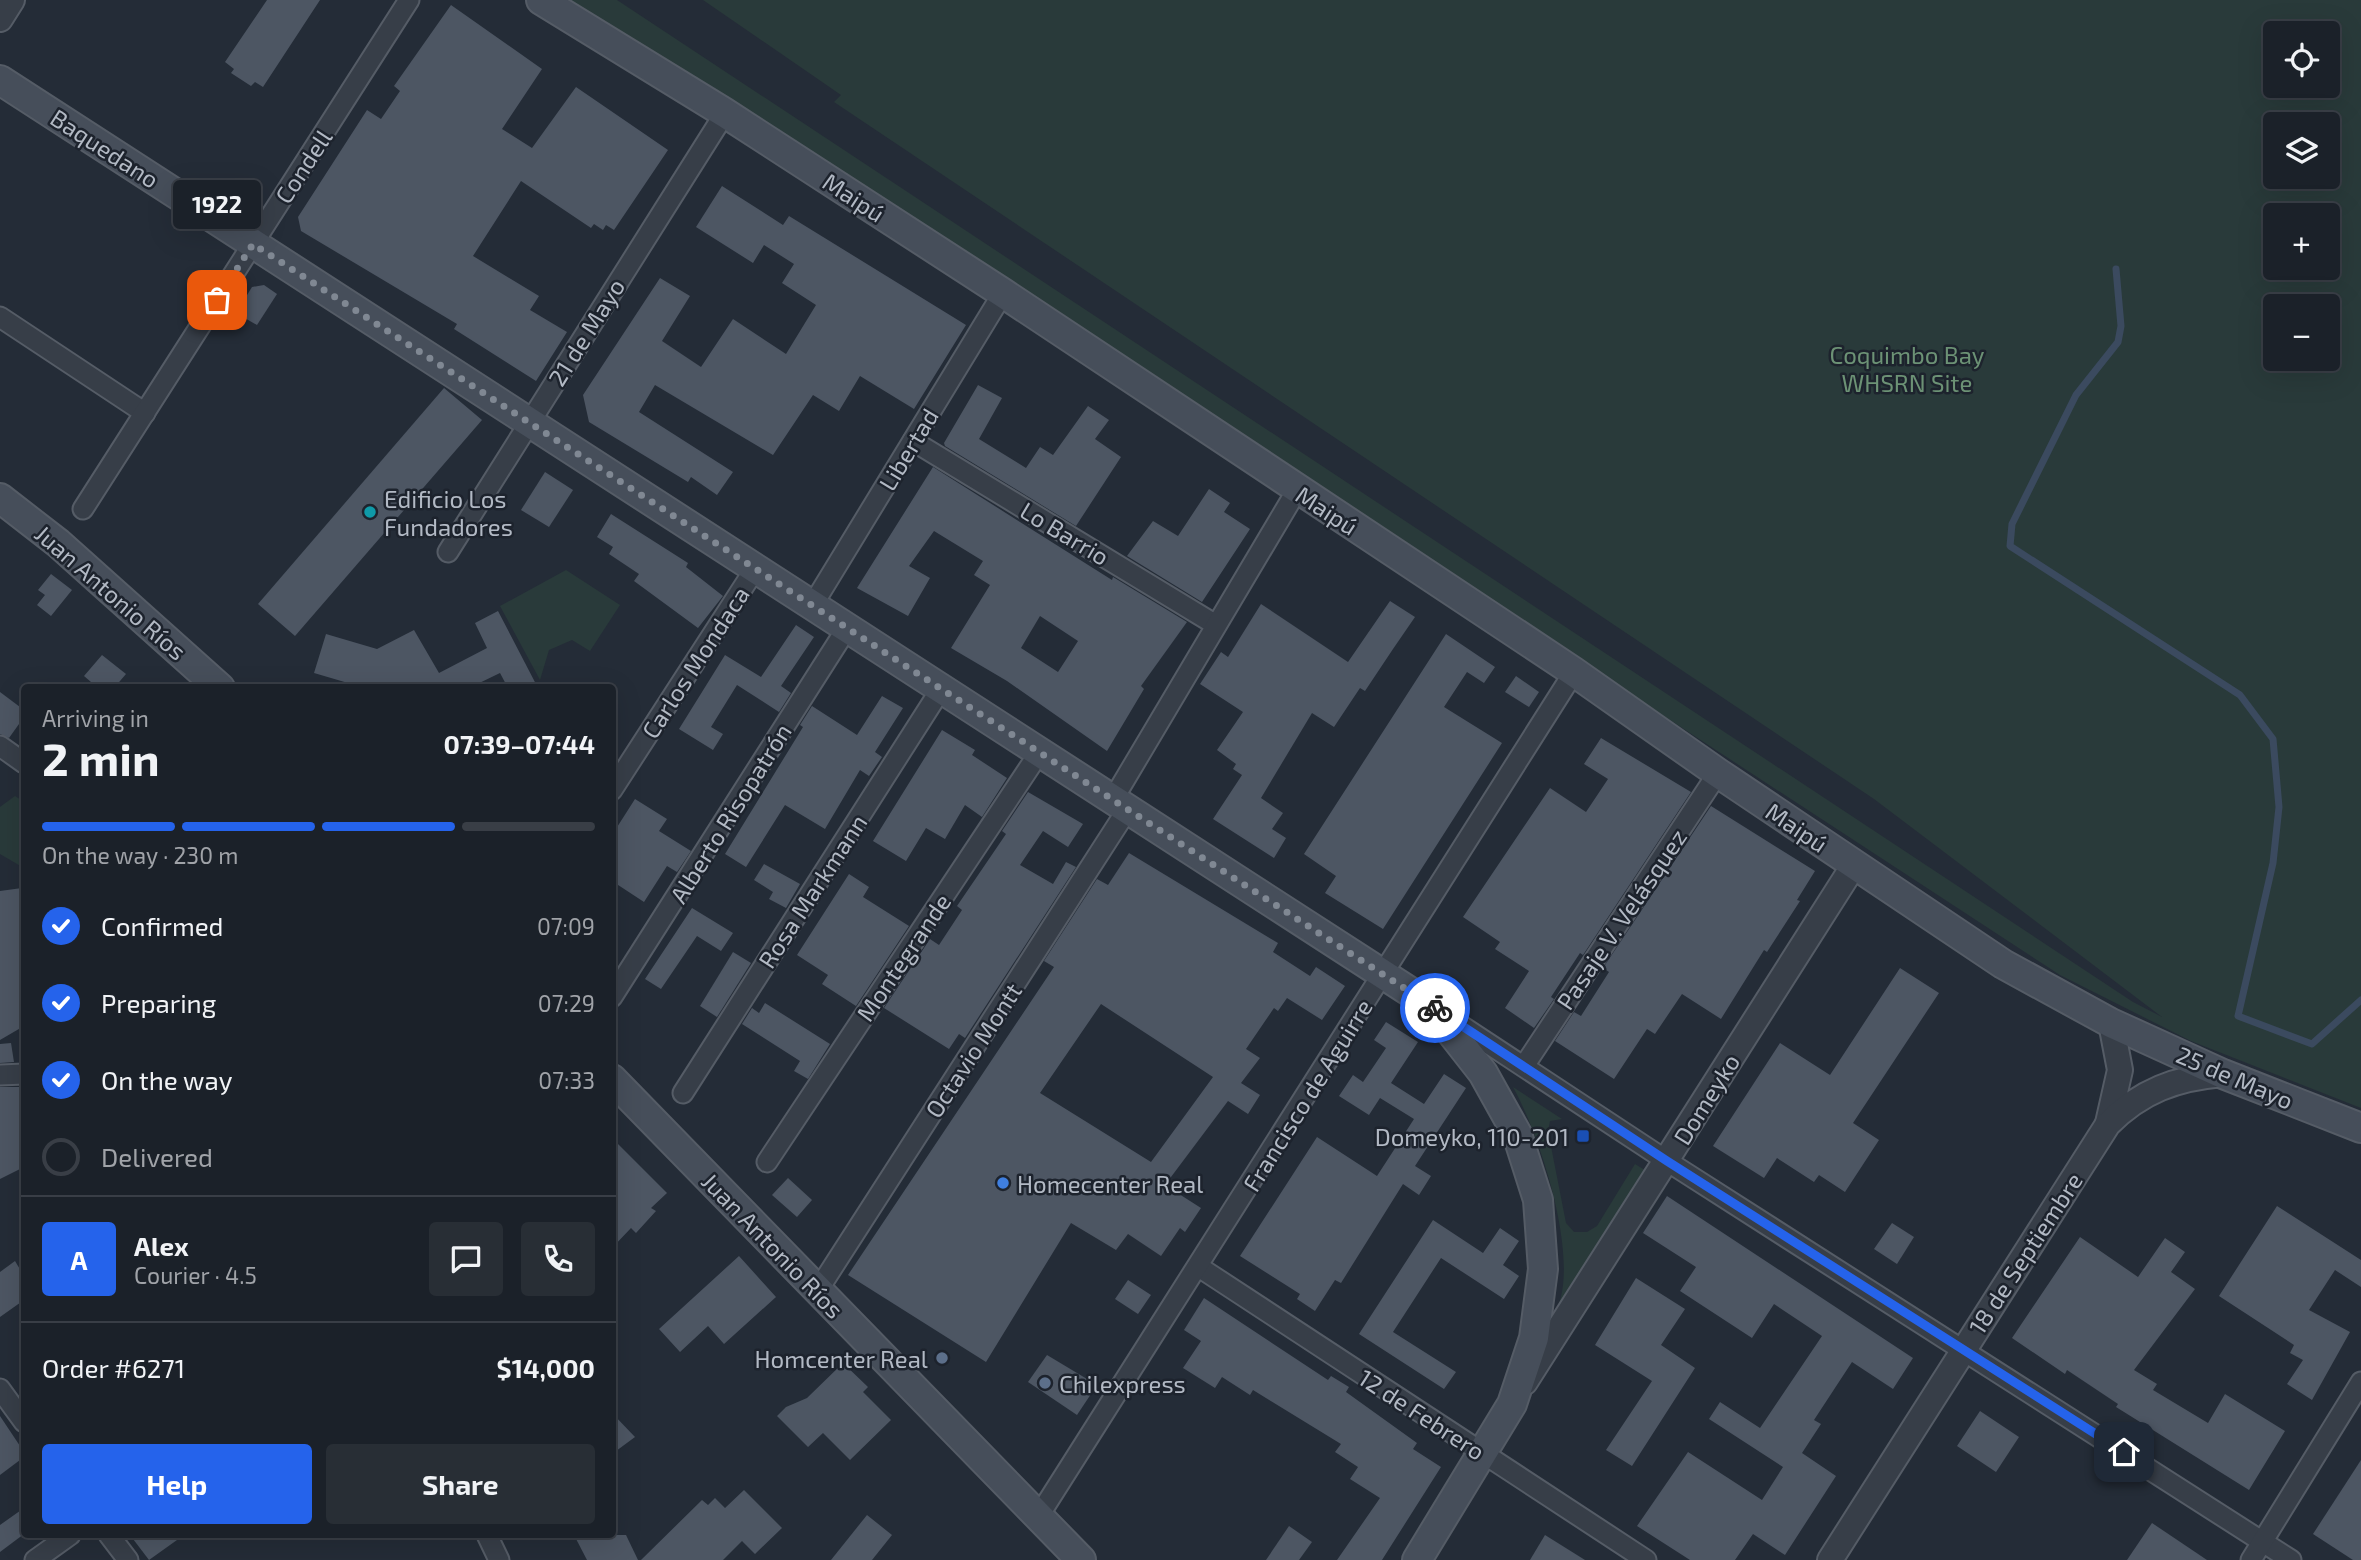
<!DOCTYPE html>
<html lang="en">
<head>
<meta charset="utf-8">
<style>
  :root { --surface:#1b2129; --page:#282e35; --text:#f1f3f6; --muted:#a0a3a8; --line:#393e46; --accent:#2563eb }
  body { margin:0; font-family:"Exo 2",sans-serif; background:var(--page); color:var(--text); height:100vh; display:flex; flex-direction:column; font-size:26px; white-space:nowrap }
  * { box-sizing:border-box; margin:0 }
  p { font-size:23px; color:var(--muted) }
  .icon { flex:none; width:38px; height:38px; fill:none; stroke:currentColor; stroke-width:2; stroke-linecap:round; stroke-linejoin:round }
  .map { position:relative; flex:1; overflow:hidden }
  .side { position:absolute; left:21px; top:684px; width:595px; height:854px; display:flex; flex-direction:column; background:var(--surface); border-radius:7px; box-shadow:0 7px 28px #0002,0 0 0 2px var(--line) }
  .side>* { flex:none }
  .buttons { position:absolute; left:2263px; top:21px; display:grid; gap:14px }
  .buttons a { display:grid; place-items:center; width:77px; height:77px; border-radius:7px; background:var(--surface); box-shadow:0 7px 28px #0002,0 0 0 2px var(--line); font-size:35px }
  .pin { position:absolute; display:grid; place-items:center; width:60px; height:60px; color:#fff; margin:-30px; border-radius:14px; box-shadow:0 4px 10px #0006 }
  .courier { position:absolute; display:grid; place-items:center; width:70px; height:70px; margin:-35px; border:5px solid #2563eb; border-radius:50%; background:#fff; color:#222; box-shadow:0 2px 9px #0007 }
  .bubble { position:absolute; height:49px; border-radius:7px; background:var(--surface); box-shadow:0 7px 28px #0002,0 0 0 2px var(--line); font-size:23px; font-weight:700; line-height:49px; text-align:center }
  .headline em { font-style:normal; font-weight:700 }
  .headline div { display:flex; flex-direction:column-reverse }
  .headline { display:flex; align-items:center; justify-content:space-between; height:119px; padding:0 21px }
  h1 { font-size:46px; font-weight:700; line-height:52px }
  .bar { display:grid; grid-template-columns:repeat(4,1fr); gap:10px 7px; align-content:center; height:84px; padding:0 21px }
  .bar i { height:9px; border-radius:5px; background:var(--line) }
  .bar .selected { background:var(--accent) }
  .bar p { grid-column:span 4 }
  .line { display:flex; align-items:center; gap:18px; padding:0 21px; border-top:2px solid var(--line) }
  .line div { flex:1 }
  .round { display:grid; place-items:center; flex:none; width:74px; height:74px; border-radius:7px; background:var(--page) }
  ol { padding:0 21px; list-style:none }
  li { display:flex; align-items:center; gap:21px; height:77px }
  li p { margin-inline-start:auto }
  li .icon { padding:7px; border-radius:50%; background:var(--accent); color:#fff; stroke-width:4 }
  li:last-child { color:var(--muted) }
  li i { width:38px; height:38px; border:4px solid var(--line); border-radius:50% }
  .button { display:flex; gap:14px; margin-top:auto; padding:14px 21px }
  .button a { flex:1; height:80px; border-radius:7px; background:var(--accent); color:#fff; font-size:28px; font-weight:700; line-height:80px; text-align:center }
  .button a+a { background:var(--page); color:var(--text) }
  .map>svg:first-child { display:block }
  .green { fill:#293a3a; fill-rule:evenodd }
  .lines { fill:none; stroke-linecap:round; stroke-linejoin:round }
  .stream { stroke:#3b4a5f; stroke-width:7 }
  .building { fill:#4d5663; fill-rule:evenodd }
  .minor-casing { stroke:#555c66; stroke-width:23 }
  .tertiary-casing { stroke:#555c66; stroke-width:28 }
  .secondary-casing { stroke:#555c66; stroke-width:32 }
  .minor { stroke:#373e48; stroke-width:19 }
  .tertiary { stroke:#373e48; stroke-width:24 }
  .secondary { stroke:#464e5a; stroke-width:28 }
  .done { stroke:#808893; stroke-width:7; stroke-dasharray:0 12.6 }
  .route { stroke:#2563eb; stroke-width:9 }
  .culture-dot { fill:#0f9aa8; stroke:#1d232d; stroke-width:2.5 }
  .transit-dot { fill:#1a4fb4; stroke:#1d232d; stroke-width:2.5 }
  .shop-dot { fill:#3f7fe0; stroke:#1d232d; stroke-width:2.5 }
  .service-dot { fill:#5c6f8a; stroke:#1d232d; stroke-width:2.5 }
  .labels { text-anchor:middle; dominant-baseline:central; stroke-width:5; stroke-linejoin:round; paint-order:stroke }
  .street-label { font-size:24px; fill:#b2b9c4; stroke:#1d232d }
  .park-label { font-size:24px; fill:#6c9275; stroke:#1d232d }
  .poi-label { font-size:24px; fill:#b2b9c4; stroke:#1d232d; text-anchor:start }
</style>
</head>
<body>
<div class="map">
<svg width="2361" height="1560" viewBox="0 0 2361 1560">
  <rect width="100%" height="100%" fill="#242c37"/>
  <!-- green -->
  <g class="green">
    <path d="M569 0H617L2133 1002 2162 1017 1874 799 834 102 841 95 703 0H2361V1108L2191 1041 2060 975ZM2275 33H2328V86H2275ZM2275 124H2328V177H2275ZM2275 215H2328V268H2275ZM2275 306H2328V359H2275Z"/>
    <polygon points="566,570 620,605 590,651 572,640 549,650 540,680 500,606"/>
    <polygon points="15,796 24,802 24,868 0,854 0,807"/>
    <path d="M1513 1087 1562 1119 1550 1121 1548 1131 1566 1223 1574 1232H1587L1597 1226 1635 1164 1648 1172 1551 1322C1554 1314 1559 1305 1561 1297 1574 1242 1540 1136 1513 1087Z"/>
  </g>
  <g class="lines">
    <!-- stream -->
    <polyline class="stream" points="2116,269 2121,326 2118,342 2076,395 2012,524 2010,546 2240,695 2273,739 2279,807 2273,863 2238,1016 2312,1044 2361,1000"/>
  </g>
  <!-- building -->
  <g class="building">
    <polygon points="267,0 320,0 263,87 255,82 251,86 231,73 234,69 225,62"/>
    <polygon points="451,5 542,69 502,129 532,148 576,87 668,150 614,230 606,225 603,230 594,224 591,228 521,181 473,256 539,296 530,310 567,332 536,381 454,329 457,324 301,231 298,217 367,110 381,119 400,91 394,86"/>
    <polygon points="722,186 783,225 789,216 966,325 914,409 860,376 839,411 813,395 773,455 655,385 639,412 733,472 717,495 691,477 688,482 589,422 583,395 660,278 690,296 662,341 701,367 733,319 786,354 816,305 782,283 794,264 764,245 753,263 696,227"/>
    <polygon points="264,285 277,294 257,325 236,313 252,287"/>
    <polygon points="978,385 1002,398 979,439 1026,468 1040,447 1053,455 1088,406 1109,420 1095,439 1121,457 1076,526 945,446 944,443"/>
    <polygon points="444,388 482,420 295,636 258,604"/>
    <path d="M933 467 1112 580 1113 577 1187 622 1141 686 1144 689 1107 751 1007 681 951 648 990 585 974 575 983 561 934 531 909 566 930 578 908 616 857 588ZM1040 616 1078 641 1058 672 1021 648Z"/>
    <polygon points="545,472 573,490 549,527 521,510"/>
    <polygon points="1209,489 1230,503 1224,512 1250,529 1202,602 1127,556 1153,521 1178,536"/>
    <polygon points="611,514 688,563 686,567 723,596 698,628 634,581 639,574 609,554 613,547 597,537"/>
    <polygon points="51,574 72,590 51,616 37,605 45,595 38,590"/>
    <polygon points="1390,601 1415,617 1393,649 1365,691 1360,688 1334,727 1312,713 1261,798 1283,813 1272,829 1286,838 1274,858 1213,819 1242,775 1233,769 1236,764 1217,750 1243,712 1200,684 1221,652 1228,657 1261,604 1348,662"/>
    <polygon points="498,611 538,688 508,688 500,673 469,688 365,688 314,673 326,634 377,649 414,630 439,673 487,648 475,623"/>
    <polygon points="796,625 814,637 781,686 791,693 779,712 737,685 711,727 723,734 713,750 679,729 725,655 761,677"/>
    <polygon points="1446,634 1495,667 1484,683 1467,672 1444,707 1502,743 1383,929 1325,893 1336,876 1304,854"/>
    <polygon points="102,655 126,674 114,688 98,688 84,676"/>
    <polygon points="1516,676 1539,692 1529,707 1505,692"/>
    <polygon points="0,692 24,710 24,717 9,738 0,734"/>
    <polygon points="882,696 903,708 875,752 882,757 869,776 860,770 825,829 785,805 746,867 725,854 803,727 800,725 812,706 857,735"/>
    <polygon points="942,730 975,750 972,755 1007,778 982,817 965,805 945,839 926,828 906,861 873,841"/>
    <polygon points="1601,738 1691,792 1583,955 1580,953 1551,997 1554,999 1534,1028 1505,1008 1529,971 1495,949 1500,942 1463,917 1550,788 1586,812 1608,779 1584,764"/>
    <polygon points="1028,792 1083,824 1068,847 1043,831 1020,865 1053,884 1066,862 1076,867 965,1038 959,1034 949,1049 884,1008 930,939 939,945 962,910 957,906 1006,834 1002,831"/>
    <polygon points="635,799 667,819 659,831 691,851 677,872 667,866 644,902 612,881 612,835"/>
    <polygon points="1711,806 1815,871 1797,900 1800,901 1767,952 1764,950 1721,1019 1682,994 1655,1034 1647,1029 1614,1079 1555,1041 1574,1012 1581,1016 1609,972 1603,968"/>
    <path d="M1129 853 1278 943 1273 952 1310 976 1316 967 1345 986 1322 1020 1287 998 1278 1011 1274 1008 1246 1049 1260 1058 1241 1083 1260 1095 1248 1114 1228 1101 1165 1185 1201 1208 1185 1232 1180 1228 1161 1256 1128 1234 1116 1250 1071 1223 986 1362 848 1275 1054 967 1044 961 1097 879 1108 885ZM1101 1004 1213 1077 1151 1162 1040 1093Z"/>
    <polygon points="764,864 800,884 786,908 769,899 773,892 754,880"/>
    <polygon points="849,874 869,887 863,897 909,926 856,1006 822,984 828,975 797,955"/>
    <polygon points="22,888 24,1026 0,1040 0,891"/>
    <polygon points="692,908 733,933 721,951 697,936 661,989 645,979"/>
    <polygon points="733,952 751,963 717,1017 700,1006"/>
    <polygon points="1900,968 1939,993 1853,1123 1879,1140 1845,1192 1819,1175 1814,1182 1777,1158 1764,1178 1713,1146 1780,1043 1830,1075"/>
    <polygon points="765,1003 830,1044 808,1079 794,1071 800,1061 742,1024 752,1008 759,1013"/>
    <polygon points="1386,1022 1418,1042 1391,1083 1424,1104 1444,1074 1466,1088 1415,1166 1431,1176 1419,1195 1403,1184 1341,1283 1335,1280 1315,1311 1297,1299 1300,1294 1240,1256 1317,1137 1377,1176 1414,1119 1380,1098 1369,1115 1339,1096 1353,1075 1363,1082 1386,1048 1374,1040"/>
    <polygon points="11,1043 14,1062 0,1063 0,1044"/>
    <polygon points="0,1087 24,1087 24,1167 0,1179"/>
    <polygon points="612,1138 667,1193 651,1208 656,1211 636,1233 631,1228 612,1248"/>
    <polygon points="788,1178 812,1200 797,1217 772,1195"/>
    <polygon points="1667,1196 1913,1358 1893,1389 1852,1362 1814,1420 1821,1424 1802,1453 1836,1476 1785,1555 1753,1534 1735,1560 1690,1560 1637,1526 1688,1452 1762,1500 1783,1467 1709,1419 1720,1402 1760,1428 1822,1336 1774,1304 1752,1338 1680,1291 1696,1267 1643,1233"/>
    <polygon points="2277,1206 2361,1260 2361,1287 2335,1270 2309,1310 2350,1332 2312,1400 2287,1384 2303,1360 2290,1353 2294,1345 2219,1296"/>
    <polygon points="1433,1220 1483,1253 1500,1228 1519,1241 1503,1265 1519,1276 1504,1299 1441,1258 1393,1332 1456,1372 1444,1389 1359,1334"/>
    <polygon points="1892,1223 1914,1237 1897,1264 1874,1249"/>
    <polygon points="2080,1237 2138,1277 2165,1238 2185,1252 2171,1272 2195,1289 2134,1370 2157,1384 2153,1390 2208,1423 2225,1394 2285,1431 2249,1490 2116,1407 2118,1404 2067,1370 2065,1374 2012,1338"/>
    <polygon points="739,1256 776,1297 724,1344 708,1326 680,1352 659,1329"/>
    <polygon points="15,1261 24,1276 24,1300 0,1317 0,1272"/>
    <polygon points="1636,1278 1685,1309 1661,1345 1695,1368 1632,1466 1606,1450 1652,1381 1595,1345"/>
    <polygon points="1128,1280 1151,1295 1138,1314 1115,1299"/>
    <polygon points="1204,1298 1328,1380 1331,1376 1349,1387 1346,1392 1417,1443 1413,1449 1441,1467 1382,1560 1337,1560 1380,1498 1350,1479 1358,1467 1335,1452 1341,1444 1253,1390 1250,1395 1222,1377 1215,1388 1183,1368 1201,1341 1184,1330"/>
    <polygon points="1047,1355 1097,1385 1077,1415 1028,1382"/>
    <polygon points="843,1363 868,1387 863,1392 891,1420 850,1460 823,1433 808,1447 777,1416 786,1407 807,1398"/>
    <polygon points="1980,1411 2019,1437 1996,1472 1957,1446"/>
    <polygon points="612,1413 635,1437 612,1454"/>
    <polygon points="0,1416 24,1452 24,1457 0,1475"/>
    <polygon points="2361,1460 2361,1560 2353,1560 2313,1534"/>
    <polygon points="744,1490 782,1528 755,1554 742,1541 723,1560 641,1560 702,1500 708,1505 715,1498 725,1508"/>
    <polygon points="24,1508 24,1534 0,1552 0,1525"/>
    <polygon points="867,1515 892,1535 872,1560 831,1560"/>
    <polygon points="2152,1523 2207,1560 2127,1560"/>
    <polygon points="1289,1526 1312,1542 1299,1560 1266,1560"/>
    <polygon points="130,1535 184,1535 149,1560"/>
    <polygon points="574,1535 626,1535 638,1560 587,1560"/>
    <polygon points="1545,1535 1585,1560 1530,1560"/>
  </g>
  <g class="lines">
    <defs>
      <g id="minor">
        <polyline points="0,317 145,413"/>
        <polyline points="913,441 1216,625"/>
        <polyline points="83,509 409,0"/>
        <polyline points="448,552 725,113"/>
        <polyline points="812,606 1003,293"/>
        <polyline points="0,746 24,763"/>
        <polyline points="612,790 755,569"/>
        <polyline points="1112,801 1297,490"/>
        <polyline points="612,997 847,628"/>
        <polyline points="1445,1015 1667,1161 2291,1560"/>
        <polyline points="1524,1066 1718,773"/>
        <polyline points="0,1075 24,1074"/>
        <polyline points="683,1093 941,689"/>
        <polyline points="767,1162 1039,753"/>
        <polyline points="1199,1267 1646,1560"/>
        <polyline points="818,1290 1127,810"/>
        <polyline points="0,1389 24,1422"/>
        <polyline points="1038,1517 1574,672"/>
        <polyline points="109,1535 128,1560"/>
        <polyline points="487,1535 499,1560"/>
        <polyline points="35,1560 70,1535"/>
        <polyline points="2251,1560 2361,1382"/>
      </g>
      <g id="tertiary">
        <polyline points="0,19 12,0"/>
        <polyline points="2108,1123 2120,1070 2111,1023"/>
        <polyline points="1525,1382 1854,865"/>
        <path d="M1830 1560 2108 1124C2141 1091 2176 1078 2223 1074"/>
      </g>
      <g id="secondary">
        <polyline points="541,0 725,113 1003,293 1574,672 1718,773 2003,964 2111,1023 2223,1074 2361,1128"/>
        <polyline points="0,80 1429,1004 1483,1073 1517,1134 1538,1200 1543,1269 1534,1338 1512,1404 1417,1560"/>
        <polyline points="0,498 58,543 220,688"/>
        <polyline points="612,1079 1081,1560"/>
      </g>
    </defs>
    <!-- minor casing -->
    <use href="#minor" class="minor-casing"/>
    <!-- tertiary casing -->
    <use href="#tertiary" class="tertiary-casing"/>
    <!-- secondary casing -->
    <use href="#secondary" class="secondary-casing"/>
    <!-- minor -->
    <use href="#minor" class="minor"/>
    <!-- tertiary -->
    <use href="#tertiary" class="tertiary"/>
    <!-- secondary -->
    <use href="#secondary" class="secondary"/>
  </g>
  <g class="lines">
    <!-- done -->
    <polyline class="done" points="217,300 253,244 1435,1008"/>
    <!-- route -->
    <polyline class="route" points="1435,1008 1667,1161 2124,1452"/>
  </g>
  <!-- markers -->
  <circle class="culture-dot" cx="370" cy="512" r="7"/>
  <rect class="transit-dot" x="1576" y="1129" width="14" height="14" rx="3.5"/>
  <circle class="shop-dot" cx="1003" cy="1183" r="7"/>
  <g class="service-dot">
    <circle cx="942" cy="1358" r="7"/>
    <circle cx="1045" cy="1383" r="7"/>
  </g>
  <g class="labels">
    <!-- street labels -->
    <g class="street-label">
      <text transform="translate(105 148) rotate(33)">Baquedano</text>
      <text transform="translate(303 166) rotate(-57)">Condell</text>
      <text transform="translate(854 197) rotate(33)">Maipú</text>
      <text transform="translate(586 332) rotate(-58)">21 de Mayo</text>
      <text transform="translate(908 449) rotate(-59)">Libertad</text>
      <text transform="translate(1327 510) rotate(33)">Maipú</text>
      <text transform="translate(1065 533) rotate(31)">Lo Barrio</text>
      <text transform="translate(111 592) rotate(41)">Juan Antonio Ríos</text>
      <text transform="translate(695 662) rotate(-57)">Carlos Mondaca</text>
      <text transform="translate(730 813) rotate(-58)">Alberto Risopatrón</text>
      <text transform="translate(1797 827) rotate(34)">Maipú</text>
      <text transform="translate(812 891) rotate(-57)">Rosa Markmann</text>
      <text transform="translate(1621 919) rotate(-56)">Pasaje V. Velásquez</text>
      <text transform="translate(903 957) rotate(-56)">Montegrande</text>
      <text transform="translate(973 1050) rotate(-57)">Octavio Montt</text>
      <text transform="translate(2235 1077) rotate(23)">25 de Mayo</text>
      <text transform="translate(1307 1095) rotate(-58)">Francisco de Aguirre</text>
      <text transform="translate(1706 1099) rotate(-58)">Domeyko</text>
      <text transform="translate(773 1245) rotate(46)">Juan Antonio Ríos</text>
      <text transform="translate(2025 1253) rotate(-57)">18 de Septiembre</text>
      <text transform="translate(1422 1414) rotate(33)">12 de Febrero</text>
    </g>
    <!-- park labels -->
    <g class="park-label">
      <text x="1907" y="354">Coquimbo Bay<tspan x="1907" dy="28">WHSRN Site</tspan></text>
    </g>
    <!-- poi labels -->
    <g class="poi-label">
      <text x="384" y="498">Edificio Los<tspan x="384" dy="28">Fundadores</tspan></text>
      <text x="1569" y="1136" text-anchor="end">Domeyko, 110-201</text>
      <text x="1017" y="1183">Homecenter Real</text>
      <text x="928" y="1358" text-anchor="end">Homcenter Real</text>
      <text x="1059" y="1383">Chilexpress</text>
    </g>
  </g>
</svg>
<div class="buttons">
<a><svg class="icon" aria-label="locate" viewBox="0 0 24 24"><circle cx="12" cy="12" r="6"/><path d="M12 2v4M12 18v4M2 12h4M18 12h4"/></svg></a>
<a><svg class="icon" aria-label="layers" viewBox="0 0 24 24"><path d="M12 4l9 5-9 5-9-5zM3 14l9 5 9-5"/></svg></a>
<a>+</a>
<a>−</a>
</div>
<div class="pin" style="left:217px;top:300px;background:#ea580c"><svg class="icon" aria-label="bag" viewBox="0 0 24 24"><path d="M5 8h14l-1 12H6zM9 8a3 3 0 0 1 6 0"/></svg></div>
<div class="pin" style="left:2124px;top:1452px;background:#1f2937"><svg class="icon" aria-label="home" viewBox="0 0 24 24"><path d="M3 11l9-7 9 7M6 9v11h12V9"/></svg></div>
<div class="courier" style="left:1435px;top:1008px"><svg class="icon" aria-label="bike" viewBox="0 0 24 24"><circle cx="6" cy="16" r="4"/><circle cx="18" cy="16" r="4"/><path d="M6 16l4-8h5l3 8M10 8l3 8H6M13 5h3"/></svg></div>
<div class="bubble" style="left:173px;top:180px;width:88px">1922</div>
<section class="side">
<div class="headline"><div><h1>2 min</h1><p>Arriving in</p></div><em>07:39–07:44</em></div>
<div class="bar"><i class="selected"></i><i class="selected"></i><i class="selected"></i><i></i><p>On the way · 230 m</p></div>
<ol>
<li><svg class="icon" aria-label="check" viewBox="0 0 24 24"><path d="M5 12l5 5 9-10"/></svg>Confirmed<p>07:09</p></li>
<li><svg class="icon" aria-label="check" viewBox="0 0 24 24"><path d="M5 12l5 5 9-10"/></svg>Preparing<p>07:29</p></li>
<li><svg class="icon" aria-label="check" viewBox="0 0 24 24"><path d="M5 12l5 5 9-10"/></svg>On the way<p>07:33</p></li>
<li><i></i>Delivered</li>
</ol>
<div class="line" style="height:126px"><b class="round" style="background:var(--accent);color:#fff">A</b><div><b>Alex</b><p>Courier · 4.5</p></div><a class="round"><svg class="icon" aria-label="chat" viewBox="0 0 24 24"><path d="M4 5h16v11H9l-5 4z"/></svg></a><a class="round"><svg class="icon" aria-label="phone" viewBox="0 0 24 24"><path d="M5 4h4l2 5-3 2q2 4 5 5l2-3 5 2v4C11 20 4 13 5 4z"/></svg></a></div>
<div class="line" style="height:91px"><div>Order #6271</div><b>$14,000</b></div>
<div class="button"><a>Help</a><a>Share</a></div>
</section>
</div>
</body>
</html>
